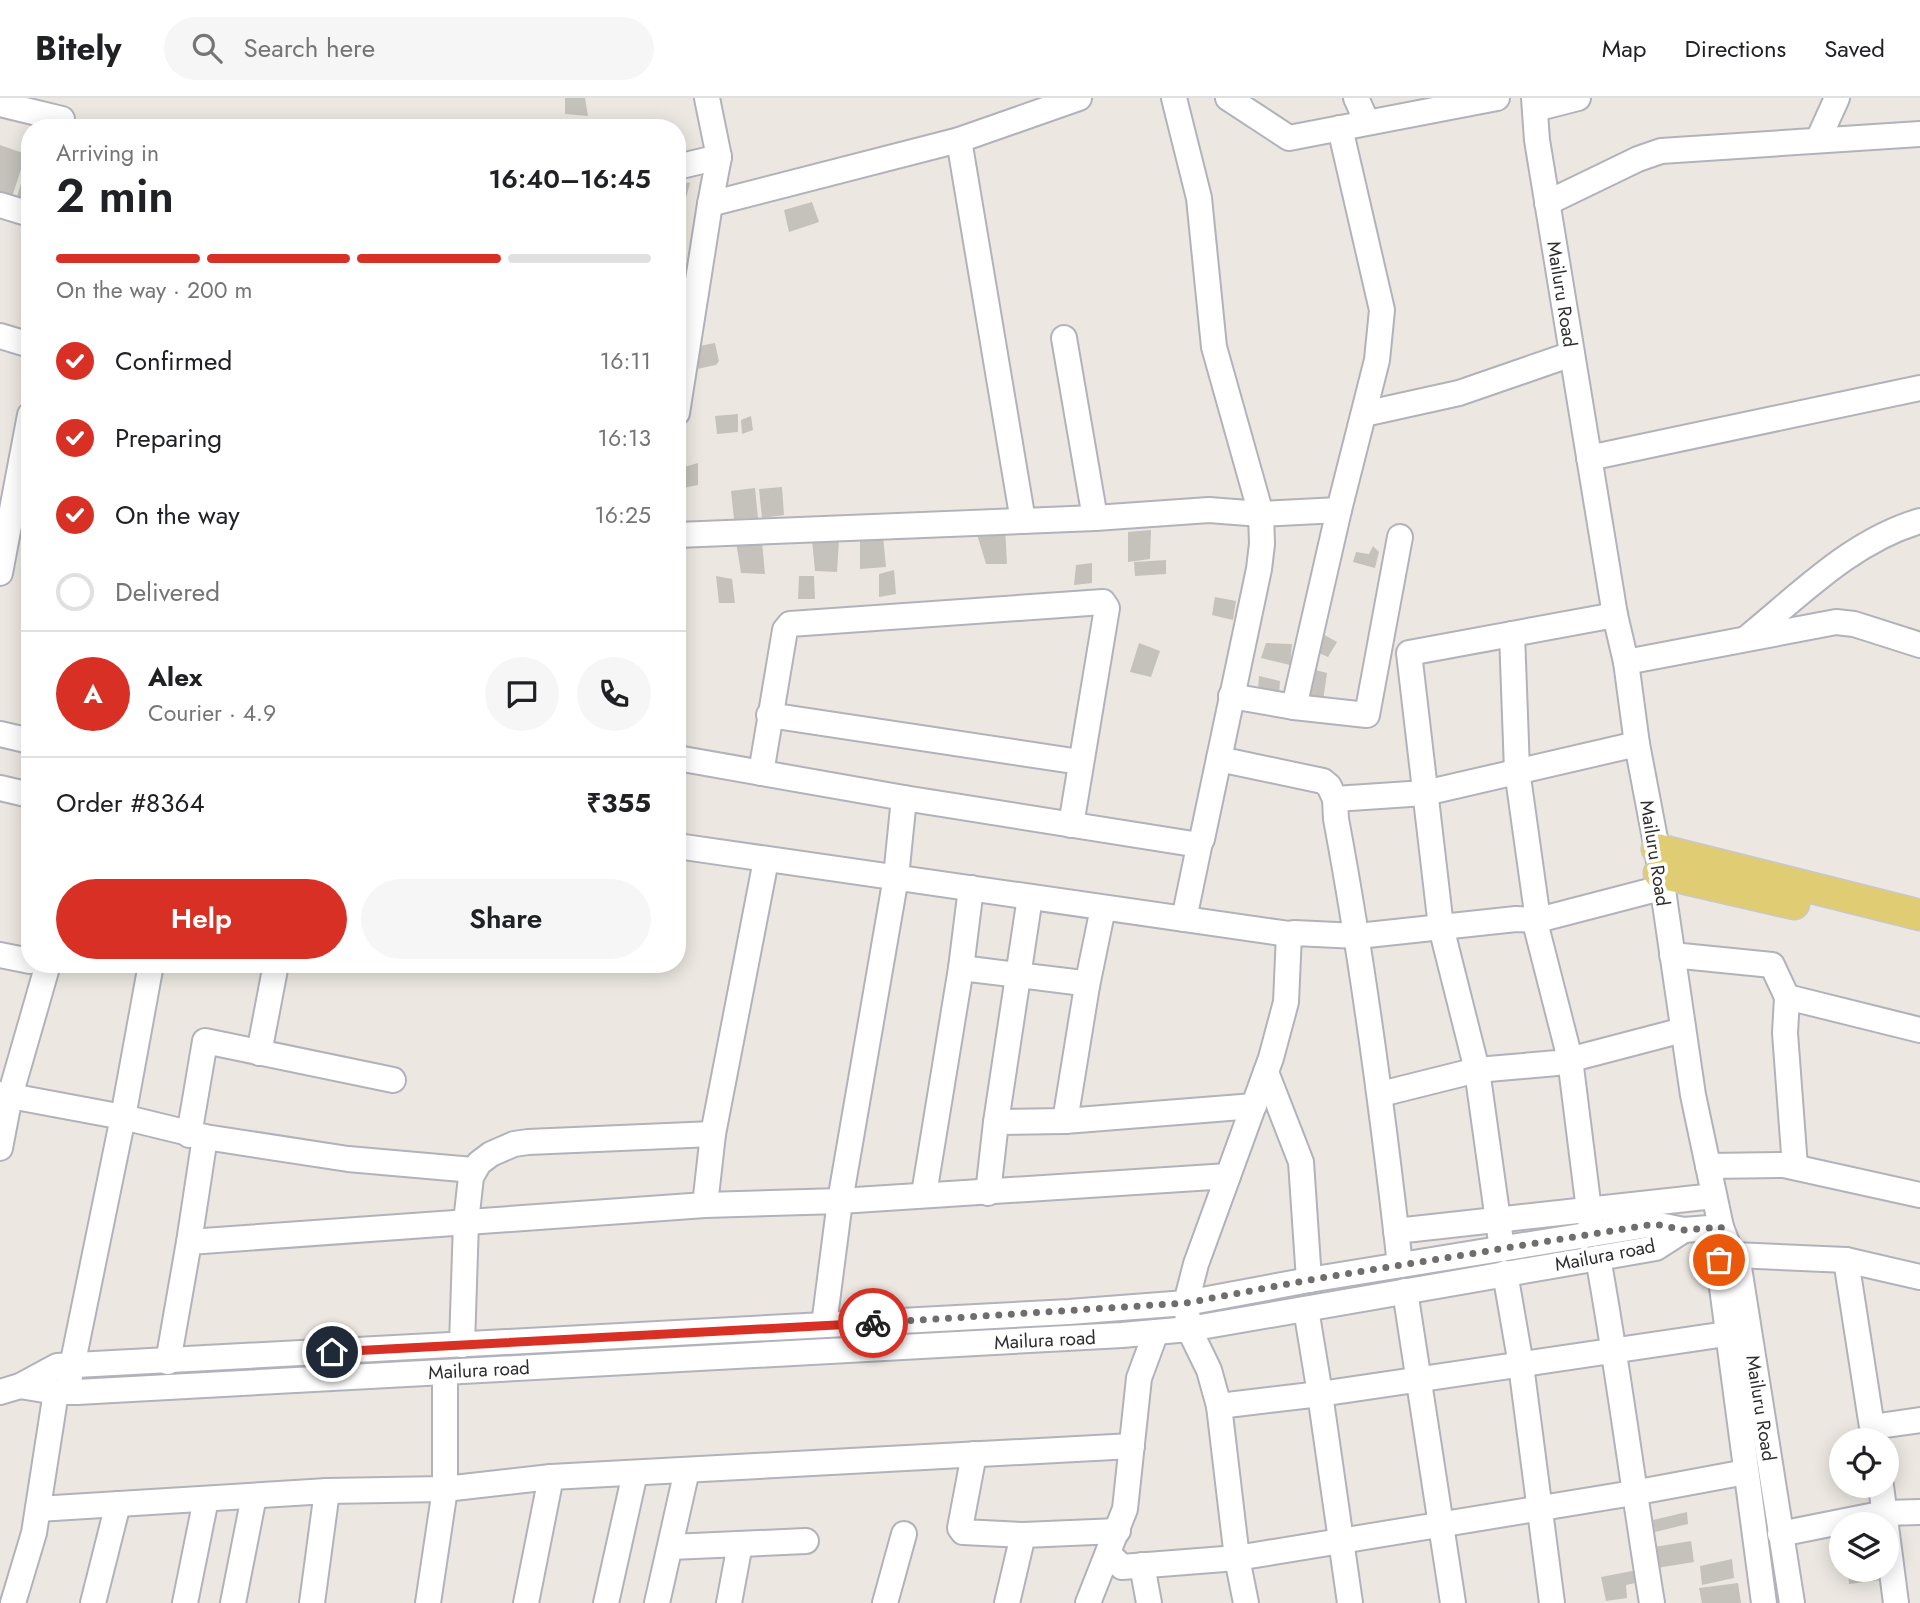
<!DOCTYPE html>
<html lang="en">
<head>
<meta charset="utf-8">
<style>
  :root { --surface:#fff; --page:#f6f6f6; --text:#202124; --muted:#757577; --line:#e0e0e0; --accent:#d93025 }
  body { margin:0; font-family:Jost,sans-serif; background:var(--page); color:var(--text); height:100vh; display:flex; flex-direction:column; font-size:26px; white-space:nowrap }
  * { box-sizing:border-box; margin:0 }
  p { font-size:23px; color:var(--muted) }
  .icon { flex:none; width:38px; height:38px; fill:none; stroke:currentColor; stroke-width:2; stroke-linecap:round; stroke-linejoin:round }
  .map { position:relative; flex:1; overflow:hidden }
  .sheet { position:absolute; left:21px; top:21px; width:665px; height:854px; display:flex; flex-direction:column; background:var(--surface); border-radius:28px; box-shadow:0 4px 18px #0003 }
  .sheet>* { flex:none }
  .tools { position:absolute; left:1829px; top:1330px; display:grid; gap:14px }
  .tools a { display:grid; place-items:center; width:70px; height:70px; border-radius:50%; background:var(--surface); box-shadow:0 4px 18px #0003; font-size:35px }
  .pin { position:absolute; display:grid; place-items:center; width:60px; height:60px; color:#fff; margin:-30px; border:4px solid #fff; border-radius:50%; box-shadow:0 2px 7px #0007 }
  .courier { position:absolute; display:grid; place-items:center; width:70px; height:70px; margin:-35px; border:5px solid #d93025; border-radius:50%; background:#fff; color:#222; box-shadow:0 2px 9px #0007 }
  .head em { font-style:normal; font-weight:600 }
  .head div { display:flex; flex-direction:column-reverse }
  .head { display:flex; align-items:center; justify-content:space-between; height:119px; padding:0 35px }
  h1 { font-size:46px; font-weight:600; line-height:52px }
  .bar { display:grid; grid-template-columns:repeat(4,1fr); gap:10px 7px; align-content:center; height:84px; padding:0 35px }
  .bar i { height:9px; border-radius:5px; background:var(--line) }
  .bar .on { background:var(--accent) }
  .bar p { grid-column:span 4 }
  .line { display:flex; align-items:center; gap:18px; padding:0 35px; border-top:2px solid var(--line) }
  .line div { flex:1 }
  .round { display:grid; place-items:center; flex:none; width:74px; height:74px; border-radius:37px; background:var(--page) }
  ol { padding:0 35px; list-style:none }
  li { display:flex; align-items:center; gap:21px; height:77px }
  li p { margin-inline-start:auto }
  li .icon { padding:7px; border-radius:50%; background:var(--accent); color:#fff; stroke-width:4 }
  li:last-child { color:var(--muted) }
  li i { width:38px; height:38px; border:4px solid var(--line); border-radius:50% }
  .action { display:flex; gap:14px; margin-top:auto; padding:14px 35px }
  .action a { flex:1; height:80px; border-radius:42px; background:var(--accent); color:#fff; font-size:28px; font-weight:600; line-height:80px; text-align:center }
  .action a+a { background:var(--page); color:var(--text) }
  header { display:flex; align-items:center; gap:42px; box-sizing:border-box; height:98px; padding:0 35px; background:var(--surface); border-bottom:2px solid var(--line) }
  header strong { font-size:33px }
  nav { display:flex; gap:38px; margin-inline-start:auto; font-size:24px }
  .search { width:490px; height:63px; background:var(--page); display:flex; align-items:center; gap:18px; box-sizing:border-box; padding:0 24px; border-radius:38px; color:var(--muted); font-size:26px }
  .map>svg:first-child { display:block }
  .building { fill:#c5c2bc }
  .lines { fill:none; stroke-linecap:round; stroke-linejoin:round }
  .minor-casing { stroke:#b1b2bb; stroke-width:28 }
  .major-casing { stroke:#c8c8c8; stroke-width:33 }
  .minor { stroke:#fff; stroke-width:24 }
  .major { stroke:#e0cd73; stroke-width:30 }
  .done { stroke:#706e6c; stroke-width:7; stroke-dasharray:0 12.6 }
  .route { stroke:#d93025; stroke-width:9 }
  .labels { text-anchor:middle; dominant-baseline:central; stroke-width:7; stroke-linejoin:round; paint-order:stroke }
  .street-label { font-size:19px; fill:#2d2d2d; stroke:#fff }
</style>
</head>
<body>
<header>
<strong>Bitely</strong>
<div class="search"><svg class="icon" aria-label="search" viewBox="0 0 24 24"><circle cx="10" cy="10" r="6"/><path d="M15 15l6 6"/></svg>Search here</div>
<nav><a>Map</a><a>Directions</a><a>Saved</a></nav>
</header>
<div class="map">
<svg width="1920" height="1505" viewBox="0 0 1920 1505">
  <rect width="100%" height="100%" fill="#ece8e1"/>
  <!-- building -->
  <g class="building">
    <polygon points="565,0 585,0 588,18 565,16"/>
    <polygon points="0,47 26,56 12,99 0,96"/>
    <polygon points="30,56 30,106 16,102"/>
    <polygon points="677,83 690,85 681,119 677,117"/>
    <polygon points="812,104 819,124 789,134 784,112"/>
    <polygon points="715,245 719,263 716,267 697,271 694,249"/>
    <polygon points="738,316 738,334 717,336 715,318"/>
    <polygon points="751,318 753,332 742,336 741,322"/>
    <polygon points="698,365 698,387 683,390 684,369"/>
    <polygon points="782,389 784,417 762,420 759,391"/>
    <polygon points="755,390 758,420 734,421 731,393"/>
    <polygon points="1005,429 1007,466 986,466 976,433"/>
    <polygon points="1151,432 1150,461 1128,464 1128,434"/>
    <polygon points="883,438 886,469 860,471 860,441"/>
    <polygon points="812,442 839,442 837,474 815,473"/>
    <polygon points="736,444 762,444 765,476 741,475"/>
    <polygon points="1373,448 1379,454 1375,470 1353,464 1356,454 1369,456"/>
    <polygon points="1166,462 1166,476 1135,478 1134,464"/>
    <polygon points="1092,465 1092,485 1074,487 1076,467"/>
    <polygon points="894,472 896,496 879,499 879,476"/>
    <polygon points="716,478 732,481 735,505 719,505"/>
    <polygon points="799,478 814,478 815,501 798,501"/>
    <polygon points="1215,499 1236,503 1233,522 1212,517"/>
    <polygon points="1314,531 1337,544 1328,559 1310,551"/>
    <polygon points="1139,545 1160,553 1151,579 1130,574"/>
    <polygon points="1266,545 1292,546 1290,567 1261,560"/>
    <polygon points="1308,570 1327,575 1323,603 1301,599"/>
    <polygon points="1259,578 1280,583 1279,597 1258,593"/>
    <polygon points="1687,1414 1688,1426 1655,1434 1653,1422"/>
    <polygon points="1691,1443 1694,1464 1657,1470 1654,1449"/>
    <polygon points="1732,1461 1734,1480 1702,1487 1700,1468"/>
    <polygon points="1637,1472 1640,1484 1626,1487 1627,1500 1606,1503 1601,1479"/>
    <polygon points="1848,1472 1880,1472 1881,1482 1849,1486"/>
    <polygon points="1738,1485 1741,1505 1702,1505 1699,1490"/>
  </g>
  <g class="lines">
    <defs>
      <g id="minor">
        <polyline points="707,0 719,59 710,106 959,42"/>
        <polyline points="1228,0 1289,40 1497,0"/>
        <polyline points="1356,0 1367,24"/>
        <polyline points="1534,0 1537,42 1615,517 1626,564 1637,646 1657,751 1693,997 1721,1129 1728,1147 1738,1163 1792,1505"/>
        <polyline points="0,6 62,21"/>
        <polyline points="1535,11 1578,0"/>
        <polyline points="1818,42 1837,0"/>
        <polyline points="677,69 719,59"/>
        <polyline points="1547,105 1638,61 1661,53 1920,36"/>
        <polyline points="0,107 30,116"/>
        <polyline points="0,238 30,247"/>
        <polyline points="1064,240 1095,420"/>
        <polyline points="677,315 710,106"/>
        <polyline points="1364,316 1459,295 1572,256"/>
        <polyline points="1589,360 1920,290"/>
        <polyline points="1023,423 959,42 1079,0"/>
        <polyline points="677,437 1095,420 1209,412 1261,416 1339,412"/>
        <polyline points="0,475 30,317"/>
        <polyline points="1512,536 1517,672 1538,822 1535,824 1570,961 1592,1136"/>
        <path d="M1748 539C1802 495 1852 443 1920 423"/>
        <polyline points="1626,564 1836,524 1854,526 1920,547"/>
        <polyline points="1231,598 1294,609 1367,617 1400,439"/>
        <polyline points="1294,609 1339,412 1377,262 1382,212 1340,30"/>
        <polyline points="769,617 1080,664"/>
        <polyline points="0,636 30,643"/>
        <polyline points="677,660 904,700 896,779 840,1103 824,1227"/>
        <polyline points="1219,661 1323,683 1329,688 1335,701"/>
        <polyline points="761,675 785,532 790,526 1103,504 1107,510 1071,727"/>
        <polyline points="0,690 30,697"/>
        <polyline points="904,700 1193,746 1200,744 1202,741 1259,471 1262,446 1261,416 1214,249 1199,100 1174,0"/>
        <polyline points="677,748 1289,836"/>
        <polyline points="1184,821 1200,744"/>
        <polyline points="0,857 30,863"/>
        <polyline points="1672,857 1772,867 1787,899 1920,932"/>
        <polyline points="961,870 1083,885 1087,888 1065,1023"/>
        <polyline points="1087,888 1103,810"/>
        <polyline points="1787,899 1785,935 1795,1069"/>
        <polyline points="259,955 276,866"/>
        <polyline points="1266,974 1301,1064 1309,1182"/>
        <polyline points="0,996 123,1019 205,1039 348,1061 473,1072"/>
        <polyline points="1381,996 1477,972 1557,965 1683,932"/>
        <polyline points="996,1024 1030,799"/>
        <polyline points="189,1037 205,943 393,982"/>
        <polyline points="0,1050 10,998 48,866"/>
        <polyline points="1708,1068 1784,1067 1920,1097"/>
        <polyline points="988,1095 996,1024 1065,1023 1254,1008"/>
        <polyline points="924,1096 961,870 971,790"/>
        <polyline points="705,1107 713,1036 766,762"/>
        <polyline points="1396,1133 1714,1098"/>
        <polyline points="189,1144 205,1039"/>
        <polyline points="1728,1147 1719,1167 1764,1505"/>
        <polyline points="1502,1151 1477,972 1441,829 1409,555 1615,517"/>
        <polyline points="1723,1159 1734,1157 1846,1162 1920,1179"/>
        <path d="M1598 1160C1619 1275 1633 1390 1652 1505"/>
        <polyline points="1846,1162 1874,1342"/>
        <path d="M1400 1167C1383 1016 1364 870 1336 721L1335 701 1425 695 1637 646"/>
        <polyline points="1505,1175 1521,1267 1552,1505"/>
        <polyline points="1405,1193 1453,1505"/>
        <polyline points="1306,1211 1320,1296 1350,1505"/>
        <polyline points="462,1247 466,1124 471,1079 479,1065 491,1056 514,1046 528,1044 713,1036"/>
        <polyline points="168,1264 189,1144 705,1107 840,1103 1228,1078"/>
        <polyline points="69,1283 123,1019 151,866"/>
        <polyline points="20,1288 56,1294 77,1294 1122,1237 1189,1231 1656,1150 1684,1132"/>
        <polyline points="0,1294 20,1288 57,1268 1069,1214 1186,1205 1309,1182 1654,1126 1684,1132 1721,1129"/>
        <polyline points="1219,1308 1320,1296 1726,1236"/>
        <polyline points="1872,1329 1920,1322"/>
        <polyline points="974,1356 960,1430 963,1434 1023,1437 1118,1433"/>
        <polyline points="1881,1388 1886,1426"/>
        <polyline points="38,1411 327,1393 445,1391 551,1379 1132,1348"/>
        <polyline points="1886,1428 1896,1505"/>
        <polyline points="1780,1436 1885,1415 1920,1414"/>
        <polyline points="671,1449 806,1443"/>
        <polyline points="1108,1455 1122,1469 1237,1460 1633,1395 1746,1374"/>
        <polyline points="1142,1467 1149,1505"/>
        <polyline points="13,1505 34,1435 56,1294"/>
        <polyline points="93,1505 118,1406"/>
        <polyline points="185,1505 206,1401"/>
        <polyline points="233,1505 254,1398"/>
        <polyline points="312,1505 327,1393"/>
        <polyline points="428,1505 445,1391 445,1274"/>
        <polyline points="526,1505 551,1379"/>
        <polyline points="606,1505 635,1375"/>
        <polyline points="657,1505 687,1372"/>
        <polyline points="729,1505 740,1446"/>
        <polyline points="885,1505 904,1436"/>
        <polyline points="1007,1505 1023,1437"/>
        <polyline points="1088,1505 1125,1411 1139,1280 1156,1234"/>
        <polyline points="1246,1505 1237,1460 1219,1308 1209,1272 1189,1231 1186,1205 1196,1166 1271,960 1286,904 1289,836 1294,835 1358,838 1516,821 1538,822 1661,790"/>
      </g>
      <g id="major">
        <polyline points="1657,751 1920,817"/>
        <polyline points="1659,775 1794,806"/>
      </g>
    </defs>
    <!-- minor casing -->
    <use href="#minor" class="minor-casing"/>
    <!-- major casing -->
    <use href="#major" class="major-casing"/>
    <!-- minor -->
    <use href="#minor" class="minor"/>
    <!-- major -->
    <use href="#major" class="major"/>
  </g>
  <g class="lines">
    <!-- done -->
    <polyline class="done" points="873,1225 1186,1205 1309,1182 1654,1126 1684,1132 1721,1129 1728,1147 1719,1162"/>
    <!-- route -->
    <polyline class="route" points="332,1254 873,1225"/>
  </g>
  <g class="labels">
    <!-- street labels -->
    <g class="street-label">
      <text transform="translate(1562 196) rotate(81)">Mailuru Road</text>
      <text transform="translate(1655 755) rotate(81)">Mailuru Road</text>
      <text transform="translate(1605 1157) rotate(-11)">Mailura road</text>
      <text transform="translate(1045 1242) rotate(-3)">Mailura road</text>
      <text transform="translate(479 1272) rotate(-3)">Mailura road</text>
      <text transform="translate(1761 1310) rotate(81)">Mailuru Road</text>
    </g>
  </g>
</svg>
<div class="tools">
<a><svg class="icon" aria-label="locate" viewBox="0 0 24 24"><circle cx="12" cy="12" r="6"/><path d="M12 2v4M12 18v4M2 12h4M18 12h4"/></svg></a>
<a><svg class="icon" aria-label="layers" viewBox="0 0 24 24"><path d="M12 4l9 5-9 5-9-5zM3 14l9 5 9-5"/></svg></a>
</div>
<div class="pin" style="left:1719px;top:1162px;background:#ea580c"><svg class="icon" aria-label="bag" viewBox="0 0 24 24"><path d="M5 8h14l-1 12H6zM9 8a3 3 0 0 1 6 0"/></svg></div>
<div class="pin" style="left:332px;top:1254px;background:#1f2937"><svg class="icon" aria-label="home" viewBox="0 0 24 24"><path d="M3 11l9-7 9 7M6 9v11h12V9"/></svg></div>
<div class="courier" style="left:873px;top:1225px"><svg class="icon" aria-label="bike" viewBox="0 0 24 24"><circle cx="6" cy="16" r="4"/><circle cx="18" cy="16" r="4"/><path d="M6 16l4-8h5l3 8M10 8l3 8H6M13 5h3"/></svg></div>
<section class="sheet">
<div class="head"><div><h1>2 min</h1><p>Arriving in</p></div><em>16:40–16:45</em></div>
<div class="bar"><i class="on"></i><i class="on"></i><i class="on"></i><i></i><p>On the way · 200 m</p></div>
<ol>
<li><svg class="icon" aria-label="check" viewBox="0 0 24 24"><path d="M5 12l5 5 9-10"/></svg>Confirmed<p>16:11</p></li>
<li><svg class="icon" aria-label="check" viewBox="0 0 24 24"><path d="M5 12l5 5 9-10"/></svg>Preparing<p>16:13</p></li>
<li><svg class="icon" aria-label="check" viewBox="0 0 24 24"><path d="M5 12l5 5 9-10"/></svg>On the way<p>16:25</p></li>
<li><i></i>Delivered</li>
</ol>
<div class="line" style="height:126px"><b class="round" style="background:var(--accent);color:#fff">A</b><div><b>Alex</b><p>Courier · 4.9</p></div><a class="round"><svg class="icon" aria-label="chat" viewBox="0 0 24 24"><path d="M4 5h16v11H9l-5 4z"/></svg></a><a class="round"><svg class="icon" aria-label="phone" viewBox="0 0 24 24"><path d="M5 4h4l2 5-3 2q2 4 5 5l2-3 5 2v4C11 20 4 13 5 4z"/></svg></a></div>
<div class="line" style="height:91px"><div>Order #8364</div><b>₹355</b></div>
<div class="action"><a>Help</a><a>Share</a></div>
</section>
</div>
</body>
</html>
